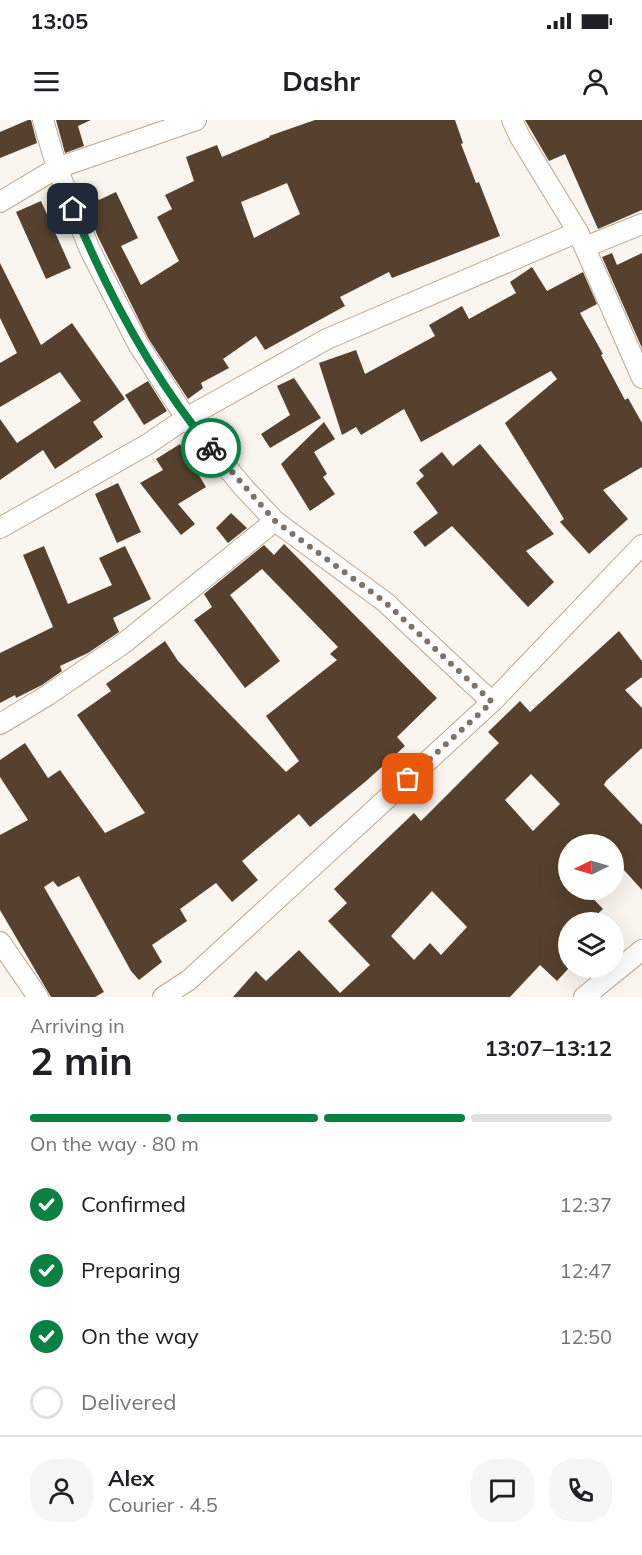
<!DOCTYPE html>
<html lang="en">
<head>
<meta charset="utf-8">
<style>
  :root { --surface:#fff; --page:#f6f6f6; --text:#202124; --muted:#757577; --line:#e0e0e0; --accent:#0b8043 }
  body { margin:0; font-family:Mulish,sans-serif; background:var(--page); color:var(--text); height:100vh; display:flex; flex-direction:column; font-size:22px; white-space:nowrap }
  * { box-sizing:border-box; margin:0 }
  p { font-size:20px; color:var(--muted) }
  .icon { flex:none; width:33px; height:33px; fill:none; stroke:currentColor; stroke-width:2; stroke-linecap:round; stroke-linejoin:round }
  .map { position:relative; height:877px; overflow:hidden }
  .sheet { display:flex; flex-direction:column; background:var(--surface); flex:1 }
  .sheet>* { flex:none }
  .needle { width:39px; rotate:265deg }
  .buttons { position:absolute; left:558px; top:714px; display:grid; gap:12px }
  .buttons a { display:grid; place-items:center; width:66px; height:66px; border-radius:50%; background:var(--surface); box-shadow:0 6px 24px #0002; font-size:30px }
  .pin { position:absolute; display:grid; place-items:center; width:51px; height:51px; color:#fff; margin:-26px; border-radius:12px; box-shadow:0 3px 9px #0006 }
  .courier { position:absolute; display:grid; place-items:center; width:60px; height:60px; margin:-30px; border:4px solid #0b8043; border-radius:50%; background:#fff; color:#222; box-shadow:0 2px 8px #0007 }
  .head em { font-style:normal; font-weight:700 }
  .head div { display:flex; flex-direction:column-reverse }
  .head { display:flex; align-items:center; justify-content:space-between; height:102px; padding:0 30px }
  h1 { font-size:39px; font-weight:700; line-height:45px }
  .bar { display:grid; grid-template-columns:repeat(4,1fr); gap:9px 6px; align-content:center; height:72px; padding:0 30px }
  .bar i { height:8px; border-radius:4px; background:var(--line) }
  .bar .current { background:var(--accent) }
  .bar p { grid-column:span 4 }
  .line { display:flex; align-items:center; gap:15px; padding:0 30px; border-top:2px solid var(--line) }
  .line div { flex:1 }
  .round { display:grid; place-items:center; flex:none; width:63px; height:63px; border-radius:24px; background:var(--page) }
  ol { padding:0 30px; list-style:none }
  li { display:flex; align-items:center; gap:18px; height:66px }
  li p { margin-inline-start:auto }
  li .icon { padding:6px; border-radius:50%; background:var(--accent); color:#fff; stroke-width:4 }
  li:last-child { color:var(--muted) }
  li i { width:33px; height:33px; border:3px solid var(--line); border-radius:50% }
  .status { display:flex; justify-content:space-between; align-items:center; height:42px; padding:0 30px; background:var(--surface); direction:ltr }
  .status svg { height:16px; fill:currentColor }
  header { display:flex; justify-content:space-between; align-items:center; height:78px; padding:0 30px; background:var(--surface); font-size:27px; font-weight:700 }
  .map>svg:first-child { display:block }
  .building { fill:#55412d; fill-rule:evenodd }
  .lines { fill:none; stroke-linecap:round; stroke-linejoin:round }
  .street-casing { stroke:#c1a68b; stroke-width:22 }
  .street { stroke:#fff; stroke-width:20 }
  .done { stroke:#7c736a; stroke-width:6; stroke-dasharray:0 10.8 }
  .route { stroke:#0b8043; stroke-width:8 }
</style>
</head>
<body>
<div class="status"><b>13:05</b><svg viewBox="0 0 49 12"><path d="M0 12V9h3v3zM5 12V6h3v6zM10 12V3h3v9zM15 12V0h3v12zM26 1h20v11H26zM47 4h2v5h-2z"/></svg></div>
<header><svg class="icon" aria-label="menu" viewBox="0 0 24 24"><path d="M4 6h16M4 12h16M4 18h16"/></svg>Dashr<svg class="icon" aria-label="person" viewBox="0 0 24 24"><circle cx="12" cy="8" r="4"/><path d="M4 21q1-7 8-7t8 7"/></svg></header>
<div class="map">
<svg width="642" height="877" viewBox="0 0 642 877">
  <rect width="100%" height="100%" fill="#faf5ef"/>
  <!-- building -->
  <g class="building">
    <polygon points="28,0 31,0 37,23 0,38 0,12"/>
    <polygon points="56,0 91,0 78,6 84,26 65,33"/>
    <path d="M315 0H455L463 23 461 24 476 63 479 62 500 116 392 158 389 152 340 177 345 186 265 230 256 216 223 239 229 248 201 263 203 268 188 279 148 218 98 117 80 72 91 66 99 80 116 72 138 118 121 126 141 165 179 141 157 97 172 89 165 75 194 61 186 37 217 25 222 37 270 17 269 16ZM287 63 300 94 254 118 241 82Z"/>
    <polygon points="525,0 642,0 642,90 598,109 565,34 549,41"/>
    <polygon points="41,81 71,148 46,159 16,92"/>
    <polygon points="612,133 617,145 642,133 642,228 602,137"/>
    <polygon points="0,143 41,225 72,203 125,279 93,302 103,317 55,349 43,330 0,360 0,299 17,323 81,281 60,252 0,287 0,243 17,233 0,198"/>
    <polygon points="532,147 547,171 583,152 597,184 580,193 603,234 601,235 625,280 628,278 642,303 642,347 603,370 628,399 589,434 560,402 564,399 505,303 557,259 551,251 421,322 404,289 361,315 356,307 342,315 319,243 356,230 365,254 435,216 429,205 462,186 469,199 516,173 510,162"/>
    <polygon points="294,258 321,298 270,328 261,314 290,295 277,266"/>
    <polygon points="148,261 167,291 144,305 125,275"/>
    <polygon points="324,302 335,319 314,332 327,354 323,357 335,374 310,391 281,344"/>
    <polygon points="180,324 206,367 178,384 195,404 181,415 140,363 163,350 156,339"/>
    <polygon points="480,324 554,414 526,431 554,462 528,487 452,406 425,427 413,412 438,393 416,363 424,356 419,350 442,332 453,346"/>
    <polygon points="118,363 141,412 117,423 95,374"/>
    <polygon points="231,393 247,408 228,423 216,408"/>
    <polygon points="284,424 437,578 397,617 405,626 365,662 310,707 299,694 242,741 258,760 232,782 216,763 180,789 187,801 152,825 162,842 139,860 131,851 79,756 58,767 53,761 44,767 104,872 95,877 51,877 0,790 0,715 28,700 0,657 0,640 25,623 48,658 60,650 105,713 145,693 77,595 111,571 106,564 165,521 178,541 286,652 299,641 266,596 337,540 330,534 338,527 262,449 230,475 280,541 245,568 194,500 212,487 204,474 264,425 274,435"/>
    <polygon points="44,426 68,484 112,465 99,438 125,426 151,479 113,498 119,512 88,533 60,546 62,551 42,565 16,578 15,575 0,583 0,533 53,507 23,435"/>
    <path d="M619 511 642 541V557L625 570 642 588V628L606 661 604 665 642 705V770L614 739V724H568V770H585L603 789 589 802H568V849L557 861 540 845 510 877H233L256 851 266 861 299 830 340 873 370 845 328 801 347 783 334 769 414 693 421 701 499 623 488 612 520 581 530 592ZM531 654 560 684 533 711 505 680ZM432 771 467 807 441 835 430 823 414 840 391 816Z"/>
  </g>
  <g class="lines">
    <defs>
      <g id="street">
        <polyline points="43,0 57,48 90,130 138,224 186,298 244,368 275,401 385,482 492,582"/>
        <polyline points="512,0 520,17 578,112 642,258"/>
        <polyline points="0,82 57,48 196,0"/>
        <polyline points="585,127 642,104"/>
        <polyline points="0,408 148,324 186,298 327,219 578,112"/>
        <polyline points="0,604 48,575 124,523 275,401"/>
        <polyline points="0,822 38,877"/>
        <polyline points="163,877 189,860 492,582 642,425"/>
        <polyline points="584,877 642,830"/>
      </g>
    </defs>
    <!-- street casing -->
    <use href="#street" class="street-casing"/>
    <!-- street -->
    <use href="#street" class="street"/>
  </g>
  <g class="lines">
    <!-- done -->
    <polyline class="done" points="211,328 275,401 385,482 492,582 408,659"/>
    <!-- route -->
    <path class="route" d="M73 89C108 174 152 257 211 328"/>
  </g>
</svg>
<div class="buttons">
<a><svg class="needle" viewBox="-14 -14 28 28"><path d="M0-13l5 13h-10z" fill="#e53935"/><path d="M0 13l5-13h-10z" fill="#757577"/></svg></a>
<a><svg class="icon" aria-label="layers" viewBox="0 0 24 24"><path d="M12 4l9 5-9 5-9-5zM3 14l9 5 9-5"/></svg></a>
</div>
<div class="pin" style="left:408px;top:659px;background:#ea580c"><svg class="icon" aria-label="bag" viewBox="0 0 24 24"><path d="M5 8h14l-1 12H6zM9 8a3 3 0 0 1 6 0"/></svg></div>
<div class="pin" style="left:73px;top:89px;background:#1f2937"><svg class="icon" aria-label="home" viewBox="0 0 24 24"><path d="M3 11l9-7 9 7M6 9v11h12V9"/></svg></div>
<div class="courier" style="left:211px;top:328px"><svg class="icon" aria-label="bike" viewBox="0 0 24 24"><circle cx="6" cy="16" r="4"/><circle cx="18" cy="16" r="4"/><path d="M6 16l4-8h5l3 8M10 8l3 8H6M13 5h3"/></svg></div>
</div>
<section class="sheet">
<div class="head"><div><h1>2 min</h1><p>Arriving in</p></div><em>13:07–13:12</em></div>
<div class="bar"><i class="current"></i><i class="current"></i><i class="current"></i><i></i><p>On the way · 80 m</p></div>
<ol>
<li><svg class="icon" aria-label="check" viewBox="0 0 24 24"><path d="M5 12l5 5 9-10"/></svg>Confirmed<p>12:37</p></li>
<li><svg class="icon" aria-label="check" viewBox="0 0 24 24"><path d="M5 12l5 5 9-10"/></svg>Preparing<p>12:47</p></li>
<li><svg class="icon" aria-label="check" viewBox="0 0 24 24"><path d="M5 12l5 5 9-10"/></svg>On the way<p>12:50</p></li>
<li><i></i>Delivered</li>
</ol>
<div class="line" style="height:108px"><a class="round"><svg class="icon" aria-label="person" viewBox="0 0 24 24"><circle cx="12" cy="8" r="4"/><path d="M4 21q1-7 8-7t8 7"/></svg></a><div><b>Alex</b><p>Courier · 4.5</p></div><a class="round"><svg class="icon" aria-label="chat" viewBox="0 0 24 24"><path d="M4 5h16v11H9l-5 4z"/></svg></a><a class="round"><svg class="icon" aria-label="phone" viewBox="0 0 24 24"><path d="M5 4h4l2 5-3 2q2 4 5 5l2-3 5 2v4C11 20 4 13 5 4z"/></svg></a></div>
</section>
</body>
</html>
